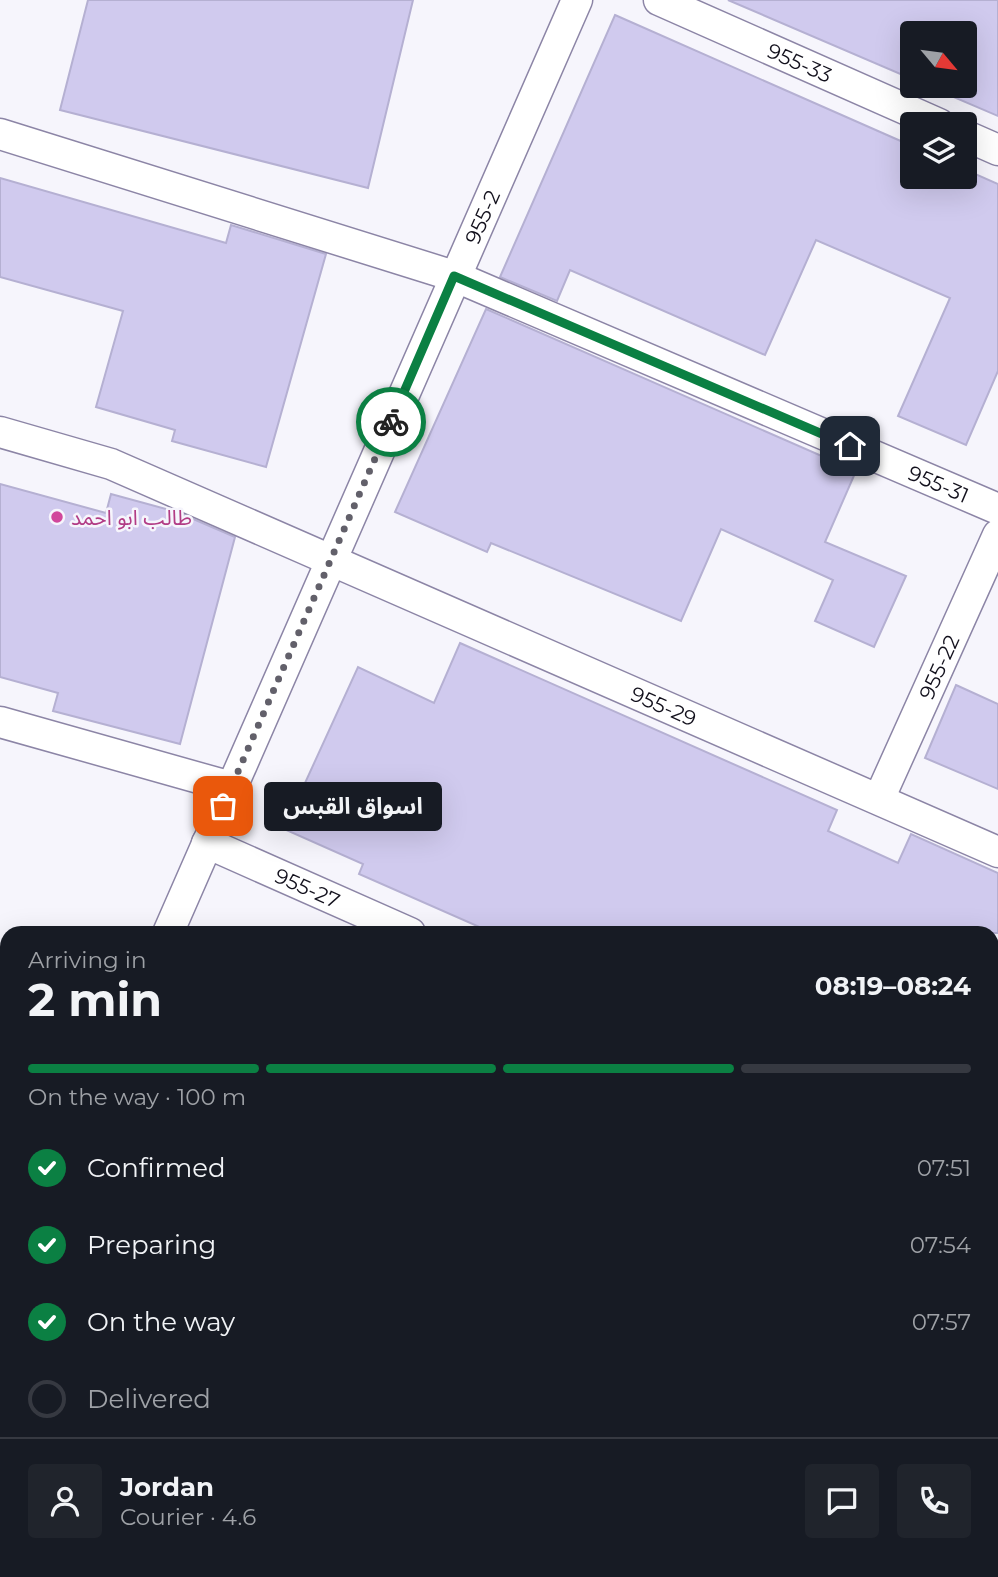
<!DOCTYPE html>
<html lang="en">
<head>
<meta charset="utf-8">
<style>
  :root { --surface:#171b24; --page:#20242c; --text:#f1f3f6; --muted:#9ea1a6; --line:#363941; --accent:#0b8043 }
  body { margin:0; font-family:Montserrat,"Noto Sans Arabic",sans-serif; background:var(--page); color:var(--text); height:100vh; display:flex; flex-direction:column; font-size:26px; white-space:nowrap }
  * { box-sizing:border-box; margin:0 }
  p { font-size:23px; color:var(--muted) }
  .icon { flex:none; width:38px; height:38px; fill:none; stroke:currentColor; stroke-width:2; stroke-linecap:round; stroke-linejoin:round }
  .map { position:relative; flex:1; overflow:hidden }
  .drawer { position:absolute; left:0px; top:926px; width:999px; height:653px; display:flex; flex-direction:column; background:var(--surface); border-radius:21px 21px 0 0; box-shadow:0 7px 28px #0002 }
  .drawer>* { flex:none }
  .needle { width:46px; rotate:119deg }
  .controls { position:absolute; left:900px; top:21px; display:grid; gap:14px }
  .controls a { display:grid; place-items:center; width:77px; height:77px; border-radius:7px; background:var(--surface); box-shadow:0 7px 28px #0002; font-size:35px }
  .pin { position:absolute; display:grid; place-items:center; width:60px; height:60px; color:#fff; margin:-30px; border-radius:14px; box-shadow:0 4px 10px #0006 }
  .courier { position:absolute; display:grid; place-items:center; width:70px; height:70px; margin:-35px; border:5px solid #0b8043; border-radius:50%; background:#fff; color:#222; box-shadow:0 2px 9px #0007 }
  .bubble { position:absolute; height:49px; border-radius:7px; background:var(--surface); box-shadow:0 7px 28px #0002; font-size:23px; font-weight:700; line-height:49px; text-align:center }
  .summary em { font-style:normal; font-weight:700 }
  .summary div { display:flex; flex-direction:column-reverse }
  .summary { display:flex; align-items:center; justify-content:space-between; height:119px; padding:0 28px }
  h1 { font-size:46px; font-weight:700; line-height:52px }
  .bar { display:grid; grid-template-columns:repeat(4,1fr); gap:10px 7px; align-content:center; height:84px; padding:0 28px }
  .bar i { height:9px; border-radius:5px; background:var(--line) }
  .bar .selected { background:var(--accent) }
  .bar p { grid-column:span 4 }
  .line { display:flex; align-items:center; gap:18px; padding:0 28px; border-top:2px solid var(--line) }
  .line div { flex:1 }
  .round { display:grid; place-items:center; flex:none; width:74px; height:74px; border-radius:7px; background:var(--page) }
  ol { padding:0 28px; list-style:none }
  li { display:flex; align-items:center; gap:21px; height:77px }
  li p { margin-inline-start:auto }
  li .icon { padding:7px; border-radius:50%; background:var(--accent); color:#fff; stroke-width:4 }
  li:last-child { color:var(--muted) }
  li i { width:38px; height:38px; border:4px solid var(--line); border-radius:50% }
  .map>svg:first-child { display:block }
  .building { fill:#d0caee; stroke:#b5b0d2; stroke-width:2 }
  .lines { fill:none; stroke-linecap:round; stroke-linejoin:round }
  .street-casing { stroke:#8c85a6; stroke-width:33 }
  .secondary-casing { stroke:#8c85a6; stroke-width:42 }
  .street { stroke:#fff; stroke-width:30 }
  .secondary { stroke:#fff; stroke-width:38 }
  .done { stroke:#62606a; stroke-width:7; stroke-dasharray:0 12.6 }
  .route { stroke:#0b8043; stroke-width:9 }
  .hotel-dot { fill:#d1479c; stroke:#f6f5fc; stroke-width:2.5 }
  .labels { text-anchor:middle; dominant-baseline:central; stroke-width:5; stroke-linejoin:round; paint-order:stroke }
  .street-label { font-size:21px; fill:#12101c; stroke:#f6f5fc }
  .hotel-label { font-size:21px; fill:#b23c85; stroke:#f6f5fc; text-anchor:start }
</style>
</head>
<body>
<div class="map">
<svg width="998" height="1577" viewBox="0 0 998 1577">
  <rect width="100%" height="100%" fill="#f6f5fc"/>
  <!-- building -->
  <g class="building">
    <polygon points="88,0 413,0 368,188 60,110"/>
    <polygon points="728,0 998,0 998,116 928,86 964,86 964,33 912,33 912,79"/>
    <polygon points="615,15 912,146 912,177 964,177 964,169 998,184 998,371 966,445 898,416 950,298 816,240 765,355 570,270 557,301 500,277"/>
    <polygon points="0,178 226,243 231,225 326,254 266,467 172,441 175,430 96,407 123,311 0,277"/>
    <polygon points="486,309 856,471 825,542 906,576 874,647 815,621 833,580 721,529 681,621 491,543 487,552 395,512"/>
    <polygon points="0,484 106,513 111,494 177,512 235,537 180,744 53,711 58,693 0,677"/>
    <polygon points="460,643 837,810 828,831 898,863 911,834 998,873 998,933 493,933 359,874 363,864 284,829 358,667 434,703"/>
    <polygon points="956,685 998,704 998,789 925,758"/>
  </g>
  <g class="lines">
    <defs>
      <g id="street">
        <path id="s1" d="M659 0 939 124"/>
        <path id="s2" d="M0 134 454 276 998 509"/>
        <polyline points="964,135 998,150"/>
        <path id="s3" d="M0 432 111 464 998 852"/>
        <polyline points="0,722 231,787"/>
        <path id="s4" d="M879 799 998 535"/>
        <path id="s5" d="M207 843 410 933"/>
        <path id="s6" d="M168 933 577 0"/>
        <polyline points="0,1015 7,1017"/>
        <polyline points="992,1191 998,1194"/>
        <polyline points="0,1290 7,1292"/>
        <polyline points="992,1411 998,1397"/>
        <polyline points="124,1572 125,1577"/>
        <polyline points="283,1572 296,1577"/>
        <polyline points="552,1577 554,1572"/>
        <polyline points="922,1577 924,1572"/>
      </g>
      <polyline id="secondary" points="992,1577 998,1563"/>
    </defs>
    <!-- street casing -->
    <use href="#street" class="street-casing"/>
    <!-- secondary casing -->
    <use href="#secondary" class="secondary-casing"/>
    <!-- street -->
    <use href="#street" class="street"/>
    <!-- secondary -->
    <use href="#secondary" class="secondary"/>
  </g>
  <g class="lines">
    <!-- done -->
    <polyline class="done" points="223,806 391,422"/>
    <!-- route -->
    <polyline class="route" points="391,422 454,276 850,446"/>
  </g>
  <!-- markers -->
  <circle class="hotel-dot" cx="57" cy="517" r="7"/>
  <g class="labels">
    <!-- street labels -->
    <g class="street-label">
      <text stroke="none"><textPath href="#s1" startOffset="154">955-33</textPath></text>
      <text stroke="none"><textPath href="#s6" startOffset="782">955-2</textPath></text>
      <text stroke="none"><textPath href="#s2" startOffset="1003">955-31</textPath></text>
      <text stroke="none"><textPath href="#s4" startOffset="145">955-22</textPath></text>
      <text stroke="none"><textPath href="#s3" startOffset="719">955-29</textPath></text>
      <text stroke="none"><textPath href="#s5" startOffset="110">955-27</textPath></text>
    </g>
    <!-- hotel labels -->
    <g class="hotel-label">
      <text x="71" y="517">طالب ابو احمد</text>
    </g>
  </g>
</svg>
<div class="controls">
<a><svg class="needle" viewBox="-14 -14 28 28"><path d="M0-13l5 13h-10z" fill="#e53935"/><path d="M0 13l5-13h-10z" fill="#9ea1a6"/></svg></a>
<a><svg class="icon" aria-label="layers" viewBox="0 0 24 24"><path d="M12 4l9 5-9 5-9-5zM3 14l9 5 9-5"/></svg></a>
</div>
<div class="pin" style="left:223px;top:806px;background:#ea580c"><svg class="icon" aria-label="bag" viewBox="0 0 24 24"><path d="M5 8h14l-1 12H6zM9 8a3 3 0 0 1 6 0"/></svg></div>
<div class="pin" style="left:850px;top:446px;background:#1f2937"><svg class="icon" aria-label="home" viewBox="0 0 24 24"><path d="M3 11l9-7 9 7M6 9v11h12V9"/></svg></div>
<div class="courier" style="left:391px;top:422px"><svg class="icon" aria-label="bike" viewBox="0 0 24 24"><circle cx="6" cy="16" r="4"/><circle cx="18" cy="16" r="4"/><path d="M6 16l4-8h5l3 8M10 8l3 8H6M13 5h3"/></svg></div>
<div class="bubble" style="left:264px;top:782px;width:178px">اسواق القبس</div>
<section class="drawer">
<div class="summary"><div><h1>2 min</h1><p>Arriving in</p></div><em>08:19–08:24</em></div>
<div class="bar"><i class="selected"></i><i class="selected"></i><i class="selected"></i><i></i><p>On the way · 100 m</p></div>
<ol>
<li><svg class="icon" aria-label="check" viewBox="0 0 24 24"><path d="M5 12l5 5 9-10"/></svg>Confirmed<p>07:51</p></li>
<li><svg class="icon" aria-label="check" viewBox="0 0 24 24"><path d="M5 12l5 5 9-10"/></svg>Preparing<p>07:54</p></li>
<li><svg class="icon" aria-label="check" viewBox="0 0 24 24"><path d="M5 12l5 5 9-10"/></svg>On the way<p>07:57</p></li>
<li><i></i>Delivered</li>
</ol>
<div class="line" style="height:126px"><a class="round"><svg class="icon" aria-label="person" viewBox="0 0 24 24"><circle cx="12" cy="8" r="4"/><path d="M4 21q1-7 8-7t8 7"/></svg></a><div><b>Jordan</b><p>Courier · 4.6</p></div><a class="round"><svg class="icon" aria-label="chat" viewBox="0 0 24 24"><path d="M4 5h16v11H9l-5 4z"/></svg></a><a class="round"><svg class="icon" aria-label="phone" viewBox="0 0 24 24"><path d="M5 4h4l2 5-3 2q2 4 5 5l2-3 5 2v4C11 20 4 13 5 4z"/></svg></a></div>
</section>
</div>
</body>
</html>
